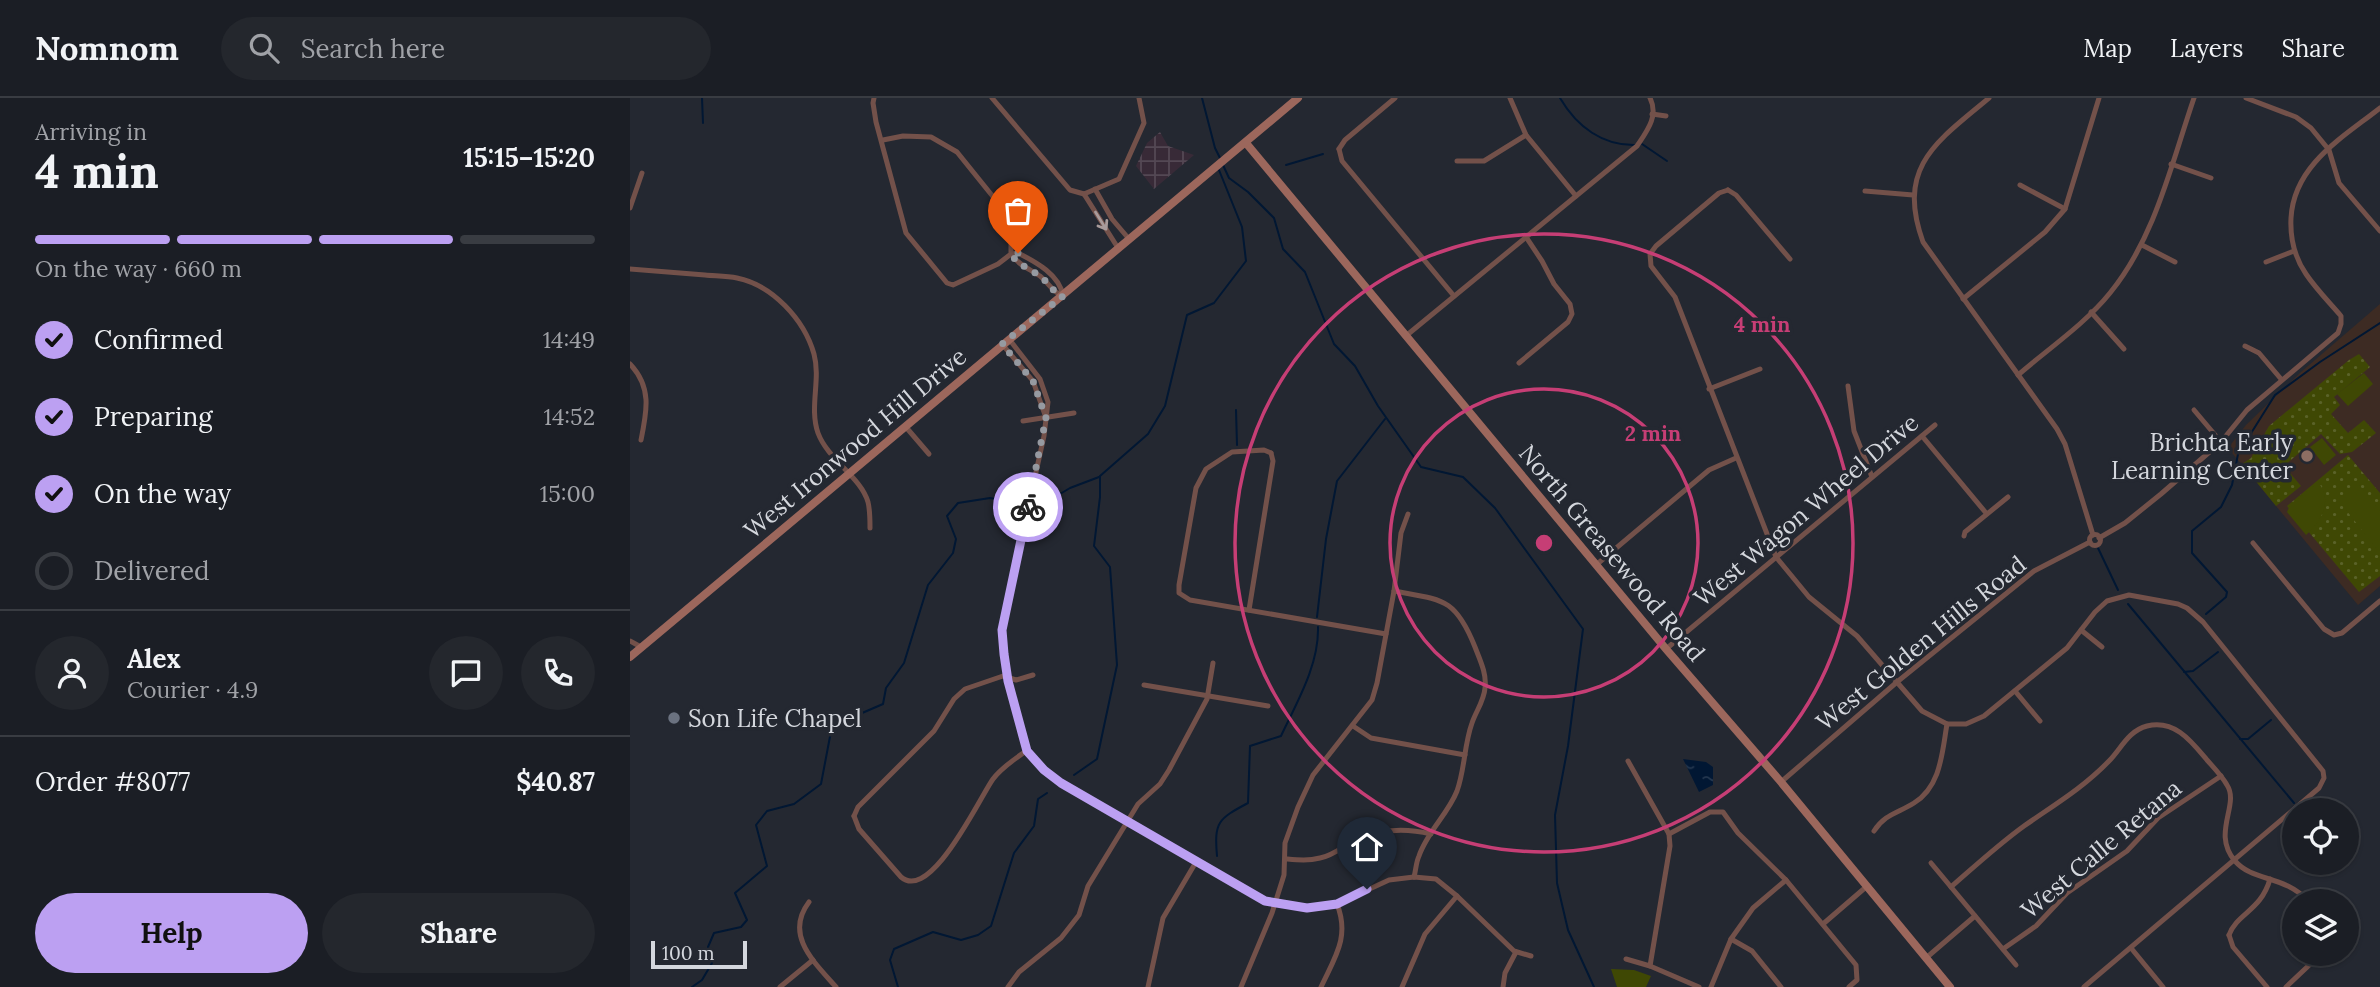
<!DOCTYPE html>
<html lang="en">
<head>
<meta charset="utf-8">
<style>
  :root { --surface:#1b1e25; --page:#24272d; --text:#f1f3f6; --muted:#a0a2a7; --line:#393c42; --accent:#bca0f2 }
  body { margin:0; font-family:Lora,serif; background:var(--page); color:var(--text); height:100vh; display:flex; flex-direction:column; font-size:26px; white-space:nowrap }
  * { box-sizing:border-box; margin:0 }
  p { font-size:23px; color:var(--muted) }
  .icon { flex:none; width:38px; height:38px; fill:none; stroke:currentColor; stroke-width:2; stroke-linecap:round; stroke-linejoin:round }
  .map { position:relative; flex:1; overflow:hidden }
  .details { display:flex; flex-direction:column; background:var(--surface); width:630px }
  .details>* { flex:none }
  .tools { position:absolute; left:1652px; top:700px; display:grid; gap:14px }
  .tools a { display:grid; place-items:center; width:77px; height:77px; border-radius:50%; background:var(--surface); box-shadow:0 2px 5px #0004,0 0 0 2px var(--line); font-size:35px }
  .scale { position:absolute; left:21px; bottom:18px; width:96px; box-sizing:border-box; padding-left:7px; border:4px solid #d4d7dd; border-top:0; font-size:19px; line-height:24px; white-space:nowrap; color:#d4d7dd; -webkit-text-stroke:5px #242831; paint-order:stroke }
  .pin { position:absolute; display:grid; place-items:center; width:60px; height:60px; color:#fff; margin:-72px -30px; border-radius:50% 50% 50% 0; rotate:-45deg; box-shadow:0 0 7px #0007 }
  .pin .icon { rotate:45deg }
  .courier { position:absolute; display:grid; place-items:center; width:70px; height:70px; margin:-35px; border:5px solid #bca0f2; border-radius:50%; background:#fff; color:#222; box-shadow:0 2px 9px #0007 }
  .summary em { font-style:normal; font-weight:700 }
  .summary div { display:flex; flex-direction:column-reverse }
  .summary { display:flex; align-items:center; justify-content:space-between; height:119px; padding:0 35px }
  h1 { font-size:46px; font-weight:700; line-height:52px }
  .bar { display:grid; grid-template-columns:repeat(4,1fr); gap:10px 7px; align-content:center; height:84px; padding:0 35px }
  .bar i { height:9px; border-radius:5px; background:var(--line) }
  .bar .on { background:var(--accent) }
  .bar p { grid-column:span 4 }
  .line { display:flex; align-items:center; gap:18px; padding:0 35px; border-top:2px solid var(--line) }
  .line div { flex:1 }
  .round { display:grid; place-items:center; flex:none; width:74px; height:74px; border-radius:37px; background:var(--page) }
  ol { padding:0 35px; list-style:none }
  li { display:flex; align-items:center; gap:21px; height:77px }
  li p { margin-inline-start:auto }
  li .icon { padding:7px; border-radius:50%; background:var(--accent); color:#111; stroke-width:4 }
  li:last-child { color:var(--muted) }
  li i { width:38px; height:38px; border:4px solid var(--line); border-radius:50% }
  .cta { display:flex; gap:14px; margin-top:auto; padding:14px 35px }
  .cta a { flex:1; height:80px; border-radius:42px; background:var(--accent); color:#111; font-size:28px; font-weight:700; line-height:80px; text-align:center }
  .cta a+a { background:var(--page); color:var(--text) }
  header { display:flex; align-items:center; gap:42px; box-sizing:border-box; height:98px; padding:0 35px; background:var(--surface); border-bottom:2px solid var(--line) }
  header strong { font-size:33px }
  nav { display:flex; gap:38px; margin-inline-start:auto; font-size:24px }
  .search { width:490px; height:63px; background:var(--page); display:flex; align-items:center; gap:18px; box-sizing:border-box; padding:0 24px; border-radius:38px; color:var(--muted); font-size:26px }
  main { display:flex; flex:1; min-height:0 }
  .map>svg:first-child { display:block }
  .industrial { fill:url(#industrial-grid) }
  .education { fill:#3d2b23 }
  .grass { fill:url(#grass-dots) }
  .park { fill:#3f4804 }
  .water { fill:url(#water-ripples) }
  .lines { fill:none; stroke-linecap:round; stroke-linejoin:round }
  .stream { stroke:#011733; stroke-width:2 }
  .street { stroke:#73514a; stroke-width:5 }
  .secondary { stroke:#9c675c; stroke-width:8 }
  .oneway { stroke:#a89b9b }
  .done { stroke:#969aa1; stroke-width:7; stroke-dasharray:0 12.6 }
  .route { stroke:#bca0f2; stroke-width:9 }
  .ring { fill:none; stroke:#c63e75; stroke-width:3.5 }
  .education-dot { fill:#8d6e63; stroke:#242831; stroke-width:2.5 }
  .worship-dot { fill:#6b7280; stroke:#242831; stroke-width:2.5 }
  .labels { text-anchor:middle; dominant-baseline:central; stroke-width:7; stroke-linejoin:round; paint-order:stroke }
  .poi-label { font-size:24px; fill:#d4d7dd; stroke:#242831; text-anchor:end }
  .street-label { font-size:24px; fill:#d4d7dd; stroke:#242831 }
  .centre { fill:#c63e75; stroke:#242831; stroke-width:3.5 }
  .ring-label { font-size:21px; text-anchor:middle; font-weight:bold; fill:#c63e75; stroke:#242831; stroke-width:7; stroke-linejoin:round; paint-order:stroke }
</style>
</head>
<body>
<header>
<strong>Nomnom</strong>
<div class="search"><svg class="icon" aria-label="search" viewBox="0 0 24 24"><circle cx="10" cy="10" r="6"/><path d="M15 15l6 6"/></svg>Search here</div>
<nav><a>Map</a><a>Layers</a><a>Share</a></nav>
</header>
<main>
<section class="details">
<div class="summary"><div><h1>4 min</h1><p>Arriving in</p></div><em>15:15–15:20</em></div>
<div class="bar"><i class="on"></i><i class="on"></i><i class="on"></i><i></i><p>On the way · 660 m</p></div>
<ol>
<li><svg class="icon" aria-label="check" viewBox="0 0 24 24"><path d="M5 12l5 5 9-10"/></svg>Confirmed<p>14:49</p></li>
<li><svg class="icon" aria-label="check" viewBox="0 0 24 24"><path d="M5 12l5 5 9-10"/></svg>Preparing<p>14:52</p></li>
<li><svg class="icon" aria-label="check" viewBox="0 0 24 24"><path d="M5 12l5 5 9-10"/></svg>On the way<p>15:00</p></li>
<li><i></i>Delivered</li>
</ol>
<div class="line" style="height:126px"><a class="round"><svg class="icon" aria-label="person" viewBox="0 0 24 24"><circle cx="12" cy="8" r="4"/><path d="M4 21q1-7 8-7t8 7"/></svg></a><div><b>Alex</b><p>Courier · 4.9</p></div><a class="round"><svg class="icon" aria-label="chat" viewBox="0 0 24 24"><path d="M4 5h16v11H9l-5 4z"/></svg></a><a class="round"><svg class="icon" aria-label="phone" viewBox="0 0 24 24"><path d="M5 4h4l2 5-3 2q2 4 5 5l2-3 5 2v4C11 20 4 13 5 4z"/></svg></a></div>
<div class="line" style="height:91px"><div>Order #8077</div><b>$40.87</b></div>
<div class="cta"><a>Help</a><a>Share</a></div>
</section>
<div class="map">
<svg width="1750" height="889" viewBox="0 0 1750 889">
  <defs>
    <pattern id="industrial-grid" width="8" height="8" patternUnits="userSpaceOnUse" patternTransform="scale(1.75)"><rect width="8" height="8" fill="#382a37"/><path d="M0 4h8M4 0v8" fill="none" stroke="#544854"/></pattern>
    <pattern id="grass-dots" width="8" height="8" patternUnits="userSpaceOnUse" patternTransform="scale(1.75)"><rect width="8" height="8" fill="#3f4804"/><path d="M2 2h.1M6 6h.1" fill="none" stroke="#5a6228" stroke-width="1.8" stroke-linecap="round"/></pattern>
    <pattern id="water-ripples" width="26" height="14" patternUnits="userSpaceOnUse" patternTransform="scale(1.75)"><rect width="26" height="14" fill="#011733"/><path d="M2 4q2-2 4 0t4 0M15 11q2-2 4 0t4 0" fill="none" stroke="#253850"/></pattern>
  </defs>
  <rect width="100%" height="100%" fill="#242831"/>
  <!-- industrial -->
  <polygon class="industrial" points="530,34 538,48 564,57 524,91 506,68 517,45"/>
  <!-- education -->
  <polygon class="education" points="1750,206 1750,488 1728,507 1598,350 1616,327 1671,274"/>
  <!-- grass -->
  <g class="grass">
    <polygon points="1729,256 1740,269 1704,299 1710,307 1701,316 1718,335 1734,322 1746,335 1722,354 1710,356 1691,336 1654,368 1671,388 1646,408 1612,366 1621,360 1639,328 1719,262"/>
    <polygon points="1718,357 1750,395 1750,478 1729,494 1657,408"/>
  </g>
  <!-- park -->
  <g class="park">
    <polygon points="1734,275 1743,286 1718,308 1707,296"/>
    <polygon points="1692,340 1706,357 1694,367 1680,349"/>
    <path d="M1688 384C1703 403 1692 422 1676 437L1657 414 1660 407Z"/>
    <polygon points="1729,387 1750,413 1750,446 1746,450 1709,403"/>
    <polygon points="981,871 1004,872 1021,878 1016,889 987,889"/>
  </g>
  <!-- water -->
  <polygon class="water" points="1053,661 1076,664 1083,669 1083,687 1069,694"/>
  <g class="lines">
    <!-- stream -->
    <g class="stream">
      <polyline points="72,0 73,25"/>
      <polyline points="572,0 585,50 591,62"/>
      <path d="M930 0C947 29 973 48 1006 47"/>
      <polyline points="1012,46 1037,63"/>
      <polyline points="593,67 599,80 618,94 644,120 653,151 675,174 704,246 725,268 748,308 791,369 833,379 865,410 953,531 938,648 925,717 927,785 938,832 964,889"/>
      <polyline points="656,67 693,56"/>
      <polyline points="606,312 607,347"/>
      <polyline points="410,408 440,390 469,379"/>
      <polyline points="1468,450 1488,492"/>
      <polyline points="1498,506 1664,705"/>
      <polyline points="1576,516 1596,499 1597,494 1562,455 1562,433 1591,409 1602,387 1608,356 1645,297 1690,264 1750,225"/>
      <polyline points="687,519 696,441 707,383 755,321"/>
      <polyline points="1554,574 1563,573 1588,554"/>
      <polyline points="1610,641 1618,641 1641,622"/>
      <polyline points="444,677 467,661 487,567 480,469 464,448 470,399 470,378 518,336 535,308 557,217 584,205 616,163 612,129 589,72"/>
      <path d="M587 758C584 724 588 721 618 705L620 648 651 638C667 604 689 567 688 529"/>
      <polyline points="62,889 72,882 82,865 78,849 84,835 111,829 117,822 105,795 137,768 126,727 137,713 164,706 191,686 202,628 253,606 256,590 274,565 298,487 323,455 326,441 317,418 328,405 360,400 382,404"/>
      <polyline points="268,889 260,862 264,851 303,834 331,842 348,837 361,828 384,755 404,728 408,701 417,695"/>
    </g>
    <!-- street -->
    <g class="street">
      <polyline points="244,0 243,5 246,24 276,135 317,185 323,187 368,166 381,156 381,121 327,54 301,39 273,38 253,42"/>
      <polyline points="362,0 440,92 454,96 489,81 514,25 509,0"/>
      <polyline points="880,0 896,37 946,98"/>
      <path d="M1359 0C1306 44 1266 69 1293 144L1427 331 1435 346 1463 437"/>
      <polyline points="1616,0 1666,19 1681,30 1699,52 1709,85 1750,133"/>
      <polyline points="1022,16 1036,18"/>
      <polyline points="709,51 712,63 824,198"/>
      <polyline points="709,51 715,42 765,0"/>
      <polyline points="827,63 854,63 896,37"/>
      <polyline points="1541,66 1581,80"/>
      <polyline points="1390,87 1435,111"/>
      <polyline points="465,91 482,121 499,141"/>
      <polyline points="1098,92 1089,95 1026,148 1020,156 1021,168 1045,199 1146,459 1179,499 1227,538 1292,613 1317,626 1336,626 1354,618 1437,550 1465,514 1477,503 1499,497 1548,506 1557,510 1573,524 1693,673 1694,680 1689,690 1454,889"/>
      <polyline points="1098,92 1106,97 1160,161"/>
      <polyline points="1235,93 1283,97"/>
      <polyline points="454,96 488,150"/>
      <polyline points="0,110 12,75"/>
      <polyline points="1512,147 1545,164"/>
      <path d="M388 155C406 164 430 177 433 198 422 194 419 185 410 178 400 171 388 167 381 156Z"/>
      <polyline points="1636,164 1664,153"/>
      <path d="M0 171C25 173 50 175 75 177 85 178 97 178 107 180 142 187 174 221 184 256 191 282 179 309 188 335 198 362 231 379 238 404 240 412 240 422 240 430"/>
      <polyline points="1333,201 1415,134 1435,111 1469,0"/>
      <polyline points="1461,214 1494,251"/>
      <path d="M777 237 1007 48C1017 33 1029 18 1020 0"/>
      <polyline points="379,241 410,281 418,304 414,338 371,532 378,583 396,653 414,672 431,685 566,764 635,803 677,810 707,806 759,782 784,779 806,781 827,798 884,853 901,858"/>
      <polyline points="372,246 403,283 415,317"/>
      <polyline points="1615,248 1629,255 1651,281"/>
      <polyline points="889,265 938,224 942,216 940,206 924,186 912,163 896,139"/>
      <path d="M0 266C22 289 17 313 11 342"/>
      <path d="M1388 277C1418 251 1455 226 1480 195 1525 140 1541 67 1564 0"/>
      <polyline points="1218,288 1224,333 1242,379"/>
      <polyline points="1079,291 1130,271"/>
      <polyline points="1564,312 1591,344"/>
      <polyline points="393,323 444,315"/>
      <polyline points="275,328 299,356"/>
      <polyline points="1292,338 1356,415"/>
      <polyline points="641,355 634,352 602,354 576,371 566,390 549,487 549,495 560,502 756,536"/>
      <circle cx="1465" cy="442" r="5.5"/>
      <polyline points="1334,438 1335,434 1378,399"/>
      <path d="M1469 440 1495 425 1531 396 1591 344 1617 312 1708 235 1711 226V218C1700 205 1686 191 1676 176 1665 160 1660 140 1661 120 1664 67 1712 40 1750 10"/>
      <polyline points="1623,445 1694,531 1704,537 1712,535 1750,503"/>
      <polyline points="966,467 1079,372 1106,360"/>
      <path d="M764 493C812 502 825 499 845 549 850 562 857 576 855 590 854 603 846 613 842 625 834 647 835 671 827 693 818 716 797 734 789 758 786 764 786 772 784 779"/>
      <polyline points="619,512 643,363 641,355"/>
      <polyline points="1451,532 1472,549"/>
      <polyline points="0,543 11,549"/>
      <polyline points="1036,551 1305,327"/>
      <polyline points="514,587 638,608"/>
      <polyline points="1385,593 1410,623"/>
      <polyline points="723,628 741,640 835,657"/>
      <polyline points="998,663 1039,736 1040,748 1020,868"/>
      <polyline points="1151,684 1267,584 1404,473 1460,444"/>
      <path d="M224 718 229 731 271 779C301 805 350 699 363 681 372 669 385 661 396 653"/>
      <polyline points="224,718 228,709 304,633 324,601 335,591 373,578 386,582 403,577"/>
      <path d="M1244 733C1255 716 1268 715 1284 705 1311 688 1312 655 1317 626"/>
      <polyline points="1039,736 1080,714 1093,714 1108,735 1156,782 1226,867 1227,882 1219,889"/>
      <path d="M656 761C668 762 678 763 690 760 701 758 710 751 720 745 746 731 772 729 801 736"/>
      <polyline points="1301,765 1386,867"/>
      <path d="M1321 789C1345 768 1369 746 1394 728 1424 707 1453 690 1479 663 1491 651 1498 633 1517 628 1545 621 1562 644 1577 662 1584 670 1592 678 1597 687 1610 707 1581 735 1605 763 1623 784 1655 777 1678 803"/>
      <path d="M179 804C154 837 184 864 206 889"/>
      <polyline points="1193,826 1236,789"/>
      <path d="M1599 837C1607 815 1631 813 1640 781"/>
      <polyline points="1599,837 1603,849 1637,889"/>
      <polyline points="1101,841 1122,853 1151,889"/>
      <polyline points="1501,850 1533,889"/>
      <polyline points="1373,851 1406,828 1437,795 1497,753 1528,720 1591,678"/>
      <polyline points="1296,860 1345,818"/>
      <polyline points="996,861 1020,868 1069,889"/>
      <polyline points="150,889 183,862"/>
      <polyline points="378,889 389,874 431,840 449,817 458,788 508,706 530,686 539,672 577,601 583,565"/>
      <polyline points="518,889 533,820 566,764"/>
      <polyline points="611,889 642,815 654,777 655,745 668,709 683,677 742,602 747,585 764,493 771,435 778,416"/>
      <path d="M691 889C705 859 720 839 707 806"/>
      <polyline points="772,889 795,836 827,798"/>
      <polyline points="873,889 875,875 886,854"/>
      <polyline points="1081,889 1101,841 1123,810 1156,782"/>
      <polyline points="1656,889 1691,856"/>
    </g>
    <!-- secondary -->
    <g class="secondary">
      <polyline points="616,45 1036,551 1151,684 1320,889"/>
      <polyline points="0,559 668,0"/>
    </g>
  </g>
  <!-- one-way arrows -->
  <defs><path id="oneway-shaft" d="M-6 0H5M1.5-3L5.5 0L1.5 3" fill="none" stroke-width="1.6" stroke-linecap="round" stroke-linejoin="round" transform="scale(1.75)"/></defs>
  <use class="oneway" href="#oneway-shaft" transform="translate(471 123) rotate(58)"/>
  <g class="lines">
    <!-- done -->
    <path class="done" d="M388 155 381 156C388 167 400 171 410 178 419 185 422 194 433 198L372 246 403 283 416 320 398 409"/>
    <!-- route -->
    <polyline class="route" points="398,409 372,532 374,556 378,583 397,653 414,672 431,685 635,803 677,810 707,806 737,791"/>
  </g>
  <!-- distance rings -->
  <g class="ring">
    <circle cx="914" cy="445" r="154"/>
    <circle cx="914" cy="445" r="309"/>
  </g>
  <!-- markers -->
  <circle class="education-dot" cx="1677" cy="358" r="7"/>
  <circle class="worship-dot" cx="44" cy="620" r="7"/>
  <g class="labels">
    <!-- poi labels -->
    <g class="poi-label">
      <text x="1663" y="344">Brichta Early<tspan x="1663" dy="28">Learning Center</tspan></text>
      <text x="58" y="620" text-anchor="start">Son Life Chapel</text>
    </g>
    <!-- street labels -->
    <g class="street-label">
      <text transform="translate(225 345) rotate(-40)">West Ironwood Hill Drive</text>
      <text transform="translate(1176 412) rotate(-40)">West Wagon Wheel Drive</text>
      <text transform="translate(982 455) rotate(50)">North Greasewood Road</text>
      <text transform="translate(1291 545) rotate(-39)">West Golden Hills Road</text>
      <text transform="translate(1471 751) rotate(-40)">West Calle Retana</text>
    </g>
  </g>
  <circle cx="914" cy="445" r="10" class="centre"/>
  <g class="ring-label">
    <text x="1132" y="234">4 min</text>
    <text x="1023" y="343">2 min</text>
  </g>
</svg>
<div class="tools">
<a><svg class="icon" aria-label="locate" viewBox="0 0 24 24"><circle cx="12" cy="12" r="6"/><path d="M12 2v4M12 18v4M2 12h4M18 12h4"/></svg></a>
<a><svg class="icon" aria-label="layers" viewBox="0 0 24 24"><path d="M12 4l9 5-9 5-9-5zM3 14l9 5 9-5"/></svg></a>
</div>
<div class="scale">100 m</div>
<div class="pin" style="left:388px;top:155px;background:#ea580c"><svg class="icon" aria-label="bag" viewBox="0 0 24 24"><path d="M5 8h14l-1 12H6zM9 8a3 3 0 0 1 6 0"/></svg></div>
<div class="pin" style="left:737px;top:791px;background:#1f2937"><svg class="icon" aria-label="home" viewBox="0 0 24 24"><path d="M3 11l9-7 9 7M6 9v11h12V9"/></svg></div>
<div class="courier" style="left:398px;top:409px"><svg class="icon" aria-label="bike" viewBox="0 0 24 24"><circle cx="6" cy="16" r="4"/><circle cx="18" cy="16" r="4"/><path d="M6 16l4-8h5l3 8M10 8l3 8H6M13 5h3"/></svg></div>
</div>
</main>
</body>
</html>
